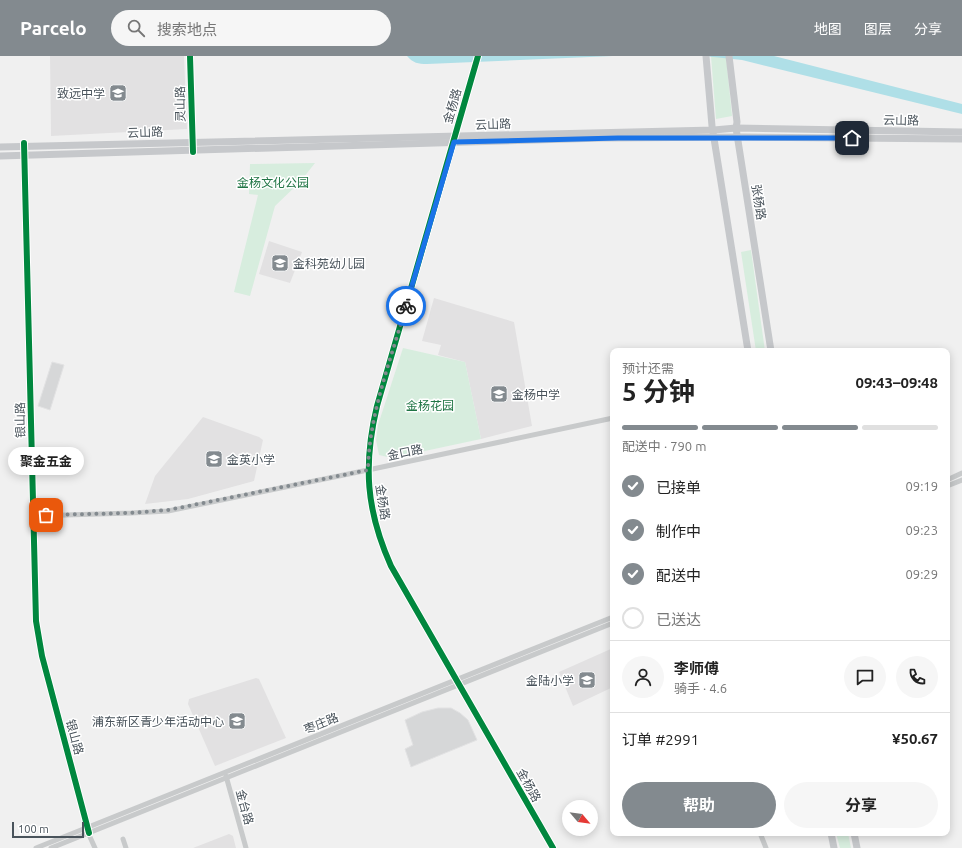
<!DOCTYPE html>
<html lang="zh">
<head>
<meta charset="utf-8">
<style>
  :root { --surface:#fff; --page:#f6f6f6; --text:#222; --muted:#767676; --line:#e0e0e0; --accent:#838a8f }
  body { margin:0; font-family:Ubuntu,"Noto Sans SC",sans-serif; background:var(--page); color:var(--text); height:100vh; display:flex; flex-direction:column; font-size:15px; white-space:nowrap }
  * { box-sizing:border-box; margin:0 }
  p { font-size:13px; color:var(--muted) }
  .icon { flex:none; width:22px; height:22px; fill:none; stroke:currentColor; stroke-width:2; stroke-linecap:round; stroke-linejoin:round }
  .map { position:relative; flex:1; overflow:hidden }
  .side { position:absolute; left:610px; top:292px; width:340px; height:488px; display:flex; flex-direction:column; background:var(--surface); border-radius:8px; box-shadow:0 2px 10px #0003 }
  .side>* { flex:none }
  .needle { width:26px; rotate:119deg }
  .tools { position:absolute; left:562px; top:744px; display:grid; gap:8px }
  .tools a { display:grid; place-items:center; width:36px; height:36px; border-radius:50%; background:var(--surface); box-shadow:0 2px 10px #0003; font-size:20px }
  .scale { position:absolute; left:12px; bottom:10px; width:72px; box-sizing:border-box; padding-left:4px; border:2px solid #49535b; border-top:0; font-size:11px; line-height:14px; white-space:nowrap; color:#49535b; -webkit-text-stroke:3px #fff; paint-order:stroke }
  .pin { position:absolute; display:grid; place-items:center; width:34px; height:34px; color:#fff; margin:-17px; border-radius:8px; box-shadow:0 2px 6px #0006 }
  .courier { position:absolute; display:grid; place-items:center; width:40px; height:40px; margin:-20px; border:3px solid #1a73e8; border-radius:50%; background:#fff; color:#222; box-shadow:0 1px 5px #0007 }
  .bubble { position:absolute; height:28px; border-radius:14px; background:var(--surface); box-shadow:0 2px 10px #0003; font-size:13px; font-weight:700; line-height:28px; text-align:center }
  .overview em { font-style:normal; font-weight:700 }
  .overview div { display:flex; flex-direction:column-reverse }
  .overview { display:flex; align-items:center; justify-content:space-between; height:68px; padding:0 12px }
  h1 { font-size:26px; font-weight:700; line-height:30px }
  .bar { display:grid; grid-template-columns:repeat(4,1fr); gap:6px 4px; align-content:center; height:48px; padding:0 12px }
  .bar i { height:5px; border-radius:3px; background:var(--line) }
  .bar .active { background:var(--accent) }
  .bar p { grid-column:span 4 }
  .line { display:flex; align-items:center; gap:10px; padding:0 12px; border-top:1px solid var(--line) }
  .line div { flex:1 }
  .round { display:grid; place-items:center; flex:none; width:42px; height:42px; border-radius:21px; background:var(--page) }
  ol { padding:0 12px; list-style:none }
  li { display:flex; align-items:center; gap:12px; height:44px }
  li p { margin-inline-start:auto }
  li .icon { padding:4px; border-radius:50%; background:var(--accent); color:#fff; stroke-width:4 }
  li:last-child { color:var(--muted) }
  li i { width:22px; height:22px; border:2px solid var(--line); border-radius:50% }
  .cta { display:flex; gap:8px; margin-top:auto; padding:8px 12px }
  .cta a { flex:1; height:46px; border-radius:24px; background:var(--accent); color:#fff; font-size:16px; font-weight:700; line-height:46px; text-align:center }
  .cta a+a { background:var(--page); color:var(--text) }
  header { display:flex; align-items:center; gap:24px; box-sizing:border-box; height:56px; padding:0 20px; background:var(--accent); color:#fff }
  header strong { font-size:19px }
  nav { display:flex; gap:22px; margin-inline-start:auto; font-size:14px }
  .search { width:280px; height:36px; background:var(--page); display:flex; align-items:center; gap:10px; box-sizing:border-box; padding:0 14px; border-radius:22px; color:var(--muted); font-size:15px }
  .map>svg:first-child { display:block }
  .education { fill:#e2e1e2 }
  .green { fill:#d7edde }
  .water { fill:#afdfe7 }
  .building { fill:#d6d7d8; stroke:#e2e2e3 }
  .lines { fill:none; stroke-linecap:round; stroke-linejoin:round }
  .minor { stroke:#c8cacb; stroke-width:5 }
  .major { stroke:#c6c8cb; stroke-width:7 }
  .cycleway-casing { stroke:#fff; stroke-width:8 }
  .cycleway { stroke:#00873e; stroke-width:6 }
  .done { stroke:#838a8f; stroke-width:4; stroke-dasharray:0 7.2 }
  .route { stroke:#1a73e8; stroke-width:5 }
  .labels { text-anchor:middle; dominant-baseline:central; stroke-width:3; stroke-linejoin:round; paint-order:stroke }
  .poi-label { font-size:12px; fill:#49535b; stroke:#fff; text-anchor:end }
  .street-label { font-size:12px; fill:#49535b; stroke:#fff }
  .park-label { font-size:12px; fill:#207545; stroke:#fff }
</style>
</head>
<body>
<header>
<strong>Parcelo</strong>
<div class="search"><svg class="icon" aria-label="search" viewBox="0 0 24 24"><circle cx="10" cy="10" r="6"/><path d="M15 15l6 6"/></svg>搜索地点</div>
<nav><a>地图</a><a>图层</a><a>分享</a></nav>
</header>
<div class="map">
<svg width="962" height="792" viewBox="0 0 962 792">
  <rect width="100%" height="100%" fill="#f0f0f0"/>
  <!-- education -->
  <g class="education">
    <polygon points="50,0 184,0 187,73 51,80"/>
    <polygon points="269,185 302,196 290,227 259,218"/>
    <polygon points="434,242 514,266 532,370 481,383 465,306 438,299 441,289 422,285"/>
    <polygon points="203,361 259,381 263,384 254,425 188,443 145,448 155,420"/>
    <polygon points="613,592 613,631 573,650 559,616"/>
    <polygon points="256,622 259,623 286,682 215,710 188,648 189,643"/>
    <polygon points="229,778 233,780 236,792 193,792"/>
  </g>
  <!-- green -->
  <g class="green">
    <polygon points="711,0 726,0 732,60 716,63"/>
    <polygon points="315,107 300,126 275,150 250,240 234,236 258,139 249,138 250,108"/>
    <polygon points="751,194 765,295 756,295 741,196"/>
    <polygon points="403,292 465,306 481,383 392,402 379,399 376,384 378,369"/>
    <polygon points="836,777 848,777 851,792 840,792"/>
  </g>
  <!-- water -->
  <g class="water">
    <path d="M407 0H613L427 8C418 8 413 7 407 0Z"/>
    <polygon points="704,0 774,0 962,48 962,58 742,4"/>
  </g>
  <!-- building -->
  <g class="building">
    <polygon points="52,306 64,309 50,354 38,350"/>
    <polygon points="438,652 451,652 460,657 468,664 477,684 411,711 405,693 413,689 405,664 422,656"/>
  </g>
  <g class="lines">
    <!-- minor -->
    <g class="minor">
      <polyline points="190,0 192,94"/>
      <path d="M478 0 377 350C363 409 366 454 391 510L553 792"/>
      <polyline points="24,97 36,565 42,600 89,777"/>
      <polyline points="947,424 962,417"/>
      <polyline points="947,430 962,424"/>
      <polyline points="33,460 131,457 168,455 368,414 613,362"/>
      <polyline points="226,720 246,792"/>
      <polyline points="760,777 766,792"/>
      <polyline points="90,781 95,792"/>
      <polyline points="123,783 126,792"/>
      <polyline points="36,792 613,561"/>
      <polyline points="51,792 613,567"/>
    </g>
    <!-- major -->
    <g class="major">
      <polyline points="706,0 712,70 748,295"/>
      <polyline points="729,0 737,66 736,72 771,295"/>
      <polyline points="0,91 714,74 736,72 962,76"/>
      <polyline points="0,100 603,82 744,81 962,83"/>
      <polyline points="831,777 834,792"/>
      <polyline points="854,777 857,792"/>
    </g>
    <defs>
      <g id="cycleway">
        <polyline points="190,0 193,96"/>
        <path d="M478 0 377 350C363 409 366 454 391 510L553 792"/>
        <polyline points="24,87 36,565 42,600 89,777"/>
      </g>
    </defs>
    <!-- cycleway casing -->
    <use href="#cycleway" class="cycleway-casing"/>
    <!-- cycleway -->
    <use href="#cycleway" class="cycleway"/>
  </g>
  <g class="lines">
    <!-- done -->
    <path class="done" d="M46 459 130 457 168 454 368 414C369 358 391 304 406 250"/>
    <!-- route -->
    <polyline class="route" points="406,250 454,86 618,82 852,82"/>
  </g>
  <!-- icons -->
  <defs>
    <symbol id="school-square" viewBox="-11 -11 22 22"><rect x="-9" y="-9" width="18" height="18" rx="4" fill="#838a8f" stroke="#fff"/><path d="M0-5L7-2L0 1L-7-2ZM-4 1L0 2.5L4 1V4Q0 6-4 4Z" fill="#fff"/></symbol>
  </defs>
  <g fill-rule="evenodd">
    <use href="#school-square" x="108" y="27" width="20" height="20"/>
    <use href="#school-square" x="270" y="197" width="20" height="20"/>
    <use href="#school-square" x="489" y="328" width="20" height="20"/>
    <use href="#school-square" x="204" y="393" width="20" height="20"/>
    <use href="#school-square" x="577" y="614" width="20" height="20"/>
    <use href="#school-square" x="227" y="655" width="20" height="20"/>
  </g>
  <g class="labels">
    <!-- poi labels -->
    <g class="poi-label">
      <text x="105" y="37">致远中学</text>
      <text x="293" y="207" text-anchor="start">金科苑幼儿园</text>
      <text x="512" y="338" text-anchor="start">金杨中学</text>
      <text x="227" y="403" text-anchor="start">金英小学</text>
      <text x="574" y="624">金陆小学</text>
      <text x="224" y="665">浦东新区青少年活动中心</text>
    </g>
    <!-- street labels -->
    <g class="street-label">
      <text transform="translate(180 48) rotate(-91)">灵山路</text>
      <text transform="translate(452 50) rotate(-74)">金杨路</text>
      <text transform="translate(901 64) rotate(1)">云山路</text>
      <text transform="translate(493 68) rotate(-2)">云山路</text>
      <text transform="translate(145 76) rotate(-2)">云山路</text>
      <text transform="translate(759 146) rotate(81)">张杨路</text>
      <text transform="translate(20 364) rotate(-91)">银山路</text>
      <text transform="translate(405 396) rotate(-12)">金口路</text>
      <text transform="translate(383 446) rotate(81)">金杨路</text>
      <text transform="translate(321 667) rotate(-22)">枣庄路</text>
      <text transform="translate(75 681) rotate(75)">银山路</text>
      <text transform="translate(529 729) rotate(61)">金杨路</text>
      <text transform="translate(245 751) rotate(75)">金台路</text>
    </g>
    <!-- park labels -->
    <g class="park-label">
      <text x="273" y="126">金杨文化公园</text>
      <text x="430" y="349">金杨花园</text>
    </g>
  </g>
</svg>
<div class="tools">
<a><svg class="needle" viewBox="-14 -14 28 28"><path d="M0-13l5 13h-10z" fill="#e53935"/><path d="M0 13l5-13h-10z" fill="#767676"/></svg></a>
</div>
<div class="scale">100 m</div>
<div class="pin" style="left:46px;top:459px;background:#ea580c"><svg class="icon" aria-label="bag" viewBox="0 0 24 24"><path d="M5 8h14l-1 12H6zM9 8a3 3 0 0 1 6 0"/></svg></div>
<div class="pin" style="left:852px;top:82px;background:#1f2937"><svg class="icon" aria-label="home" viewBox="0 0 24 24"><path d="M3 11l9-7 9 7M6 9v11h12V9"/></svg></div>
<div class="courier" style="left:406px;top:250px"><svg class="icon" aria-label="bike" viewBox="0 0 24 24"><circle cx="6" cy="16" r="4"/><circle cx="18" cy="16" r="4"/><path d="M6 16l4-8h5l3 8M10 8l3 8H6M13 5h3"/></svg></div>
<div class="bubble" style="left:8px;top:391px;width:76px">聚金五金</div>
<section class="side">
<div class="overview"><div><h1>5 分钟</h1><p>预计还需</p></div><em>09:43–09:48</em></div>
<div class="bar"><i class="active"></i><i class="active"></i><i class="active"></i><i></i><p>配送中 · 790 m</p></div>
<ol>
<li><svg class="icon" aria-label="check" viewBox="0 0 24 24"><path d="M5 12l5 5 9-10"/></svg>已接单<p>09:19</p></li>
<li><svg class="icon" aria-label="check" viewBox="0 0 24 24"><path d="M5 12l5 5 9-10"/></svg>制作中<p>09:23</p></li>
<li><svg class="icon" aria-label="check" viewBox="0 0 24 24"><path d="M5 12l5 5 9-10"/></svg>配送中<p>09:29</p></li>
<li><i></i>已送达</li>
</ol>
<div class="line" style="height:72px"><a class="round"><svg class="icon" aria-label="person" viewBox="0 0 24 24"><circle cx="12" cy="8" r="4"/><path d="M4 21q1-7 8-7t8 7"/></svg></a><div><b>李师傅</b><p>骑手 · 4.6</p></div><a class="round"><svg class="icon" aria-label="chat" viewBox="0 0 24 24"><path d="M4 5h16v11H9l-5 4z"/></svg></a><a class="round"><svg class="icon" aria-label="phone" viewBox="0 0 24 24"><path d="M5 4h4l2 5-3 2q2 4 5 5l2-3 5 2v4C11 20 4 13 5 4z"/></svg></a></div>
<div class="line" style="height:52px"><div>订单 #2991</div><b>¥50.67</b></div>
<div class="cta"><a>帮助</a><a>分享</a></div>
</section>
</div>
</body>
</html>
